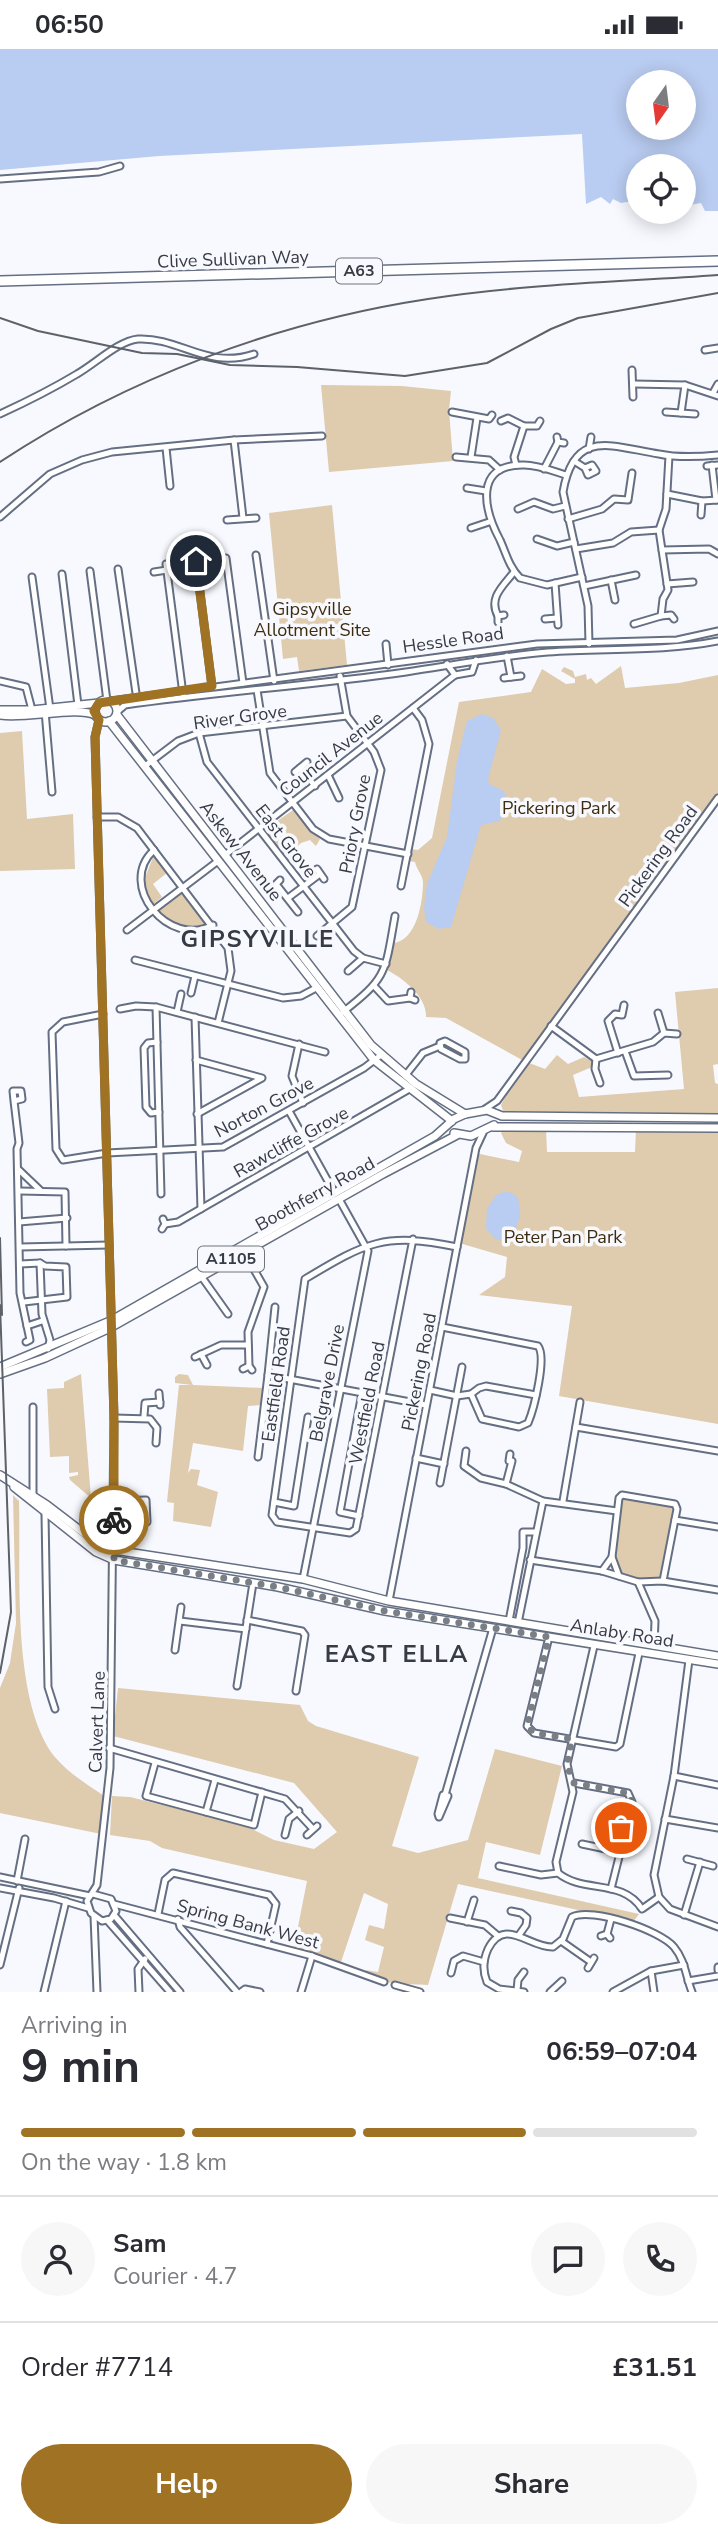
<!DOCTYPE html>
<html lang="en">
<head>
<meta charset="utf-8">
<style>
  :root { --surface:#fff; --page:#f7f7f7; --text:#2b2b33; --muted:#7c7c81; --line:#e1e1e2; --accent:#a07224 }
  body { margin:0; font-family:"Nunito Sans",sans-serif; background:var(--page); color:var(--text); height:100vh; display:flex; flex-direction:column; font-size:26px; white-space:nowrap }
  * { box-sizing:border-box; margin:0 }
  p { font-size:23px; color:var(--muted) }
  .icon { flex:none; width:38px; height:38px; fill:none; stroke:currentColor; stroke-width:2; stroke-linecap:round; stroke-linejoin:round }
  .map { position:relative; height:1943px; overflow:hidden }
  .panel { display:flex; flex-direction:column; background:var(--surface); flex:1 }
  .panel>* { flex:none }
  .needle { width:46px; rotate:194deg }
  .buttons { position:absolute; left:626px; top:21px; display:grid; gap:14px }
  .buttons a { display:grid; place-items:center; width:70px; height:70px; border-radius:50%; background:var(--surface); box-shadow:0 4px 18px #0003; font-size:35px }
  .pin { position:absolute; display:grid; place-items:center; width:60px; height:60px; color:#fff; margin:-30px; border:4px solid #fff; border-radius:50%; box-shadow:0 2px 7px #0007 }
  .courier { position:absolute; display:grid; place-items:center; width:70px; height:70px; margin:-35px; border:5px solid #a07224; border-radius:50%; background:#fff; color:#222; box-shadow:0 2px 9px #0007 }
  .summary em { font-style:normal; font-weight:700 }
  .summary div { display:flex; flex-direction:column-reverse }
  .summary { display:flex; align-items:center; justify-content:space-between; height:119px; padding:0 21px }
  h1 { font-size:46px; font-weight:700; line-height:52px }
  .bar { display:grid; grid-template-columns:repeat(4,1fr); gap:10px 7px; align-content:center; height:84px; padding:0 21px }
  .bar i { height:9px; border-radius:5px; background:var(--line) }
  .bar .current { background:var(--accent) }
  .bar p { grid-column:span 4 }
  .line { display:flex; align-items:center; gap:18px; padding:0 21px; border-top:2px solid var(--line) }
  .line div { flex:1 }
  .round { display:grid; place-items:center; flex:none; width:74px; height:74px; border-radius:37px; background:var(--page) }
  .action { display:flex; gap:14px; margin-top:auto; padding:14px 21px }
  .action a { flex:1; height:80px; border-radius:42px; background:var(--accent); color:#fff; font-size:28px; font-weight:700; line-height:80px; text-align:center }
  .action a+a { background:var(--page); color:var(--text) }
  .status { display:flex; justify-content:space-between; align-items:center; height:49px; padding:0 35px; background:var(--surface); direction:ltr }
  .status svg { height:19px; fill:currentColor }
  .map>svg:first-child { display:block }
  .green { fill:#dfcbae }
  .water { fill:#b9ccf1; fill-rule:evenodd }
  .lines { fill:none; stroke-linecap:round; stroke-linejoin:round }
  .minor-casing { stroke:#656f83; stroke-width:9 }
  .major-casing { stroke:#656f83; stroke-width:10 }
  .highway-casing { stroke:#656f83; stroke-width:12 }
  .minor { stroke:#fff; stroke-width:5 }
  .major { stroke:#fff; stroke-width:7 }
  .highway { stroke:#fff; stroke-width:9 }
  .rail { stroke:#5d6169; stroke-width:2 }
  .done { stroke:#7a7e85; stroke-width:7; stroke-dasharray:0 12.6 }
  .route { stroke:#a07224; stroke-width:9 }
  .labels { text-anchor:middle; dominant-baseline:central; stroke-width:7; stroke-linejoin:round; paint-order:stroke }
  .shield { fill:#f7f9fe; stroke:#71747c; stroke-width:2 }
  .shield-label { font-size:16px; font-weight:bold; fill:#373b44 }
  .street-label { font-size:18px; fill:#373b44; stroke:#f7f9fe }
  .park-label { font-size:18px; fill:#3e2c0e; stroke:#f7f9fe }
  .district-label { font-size:24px; font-weight:bold; letter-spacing:2px; fill:#373b44; stroke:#f7f9fe }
</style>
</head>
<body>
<div class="status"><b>06:50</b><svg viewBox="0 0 49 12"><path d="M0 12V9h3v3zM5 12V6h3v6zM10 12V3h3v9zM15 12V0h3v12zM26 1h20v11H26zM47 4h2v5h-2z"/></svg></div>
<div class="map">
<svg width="718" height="1943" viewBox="0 0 718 1943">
  <rect width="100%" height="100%" fill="#f7f9fe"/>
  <!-- green -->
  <g class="green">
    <polygon points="321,336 402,337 451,342 449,361 453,412 329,423"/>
    <polygon points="332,456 347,616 299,622 297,608 283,610 269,464"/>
    <path d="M621 617 625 639 679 634 718 626V745L524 1012 545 1020 557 1006 568 1015 584 1008 592 1012V1018L573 1026 579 1048 684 1040 675 943 718 939V1015L713 1016 715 1034 718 1035V1067L504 1064 501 1056 524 1012 446 969 426 968C427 948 404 930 387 921L393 894C417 892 423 852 423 833 423 826 416 820 415 813L409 812 411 800 418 801 432 789 459 653 531 643 542 620 566 635 575 634V630L561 622 564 618 573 622 575 628 586 625 587 631 591 629 596 635Z"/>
    <polygon points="22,682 27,770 73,765 75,820 0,822 0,684"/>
    <polygon points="293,761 312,784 320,790 316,797 310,791 301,794 284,809 263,782"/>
    <polygon points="154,806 168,823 153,835 162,848 151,857 144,831"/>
    <path d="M182 842 210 877C187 881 174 876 156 862Z"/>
    <polygon points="506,1079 546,1080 547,1103 635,1103 636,1080 718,1081 718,1375 559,1347 572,1257 479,1246 505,1228 507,1208 459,1194 475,1104 519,1113 522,1102 506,1094 501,1084"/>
    <polygon points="81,1325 91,1449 70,1431 69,1428 78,1426 78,1423 69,1424 69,1407 50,1408 47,1340 64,1339 64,1333"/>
    <polygon points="179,1325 188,1326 193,1336 264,1339 262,1356 248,1357 243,1402 193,1394 188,1424 191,1420 200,1421 197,1436 218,1443 211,1478 173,1472 174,1454 167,1453 179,1336 192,1336 175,1334 175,1328"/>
    <path d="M13 1446 19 1452C21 1522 11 1650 54 1707 68 1724 87 1735 104 1747L101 1785 0 1764V1639L10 1614 16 1574Z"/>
    <polygon points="623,1448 672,1458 674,1463 660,1530 637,1530 621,1524 615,1503 620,1450"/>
    <path d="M118 1639 300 1656 308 1672 316 1677 419 1708 392 1797 418 1804 468 1791 495 1700 562 1717 540 1806 486 1793 478 1829 639 1865 633 1873 458 1835 428 1936C409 1935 378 1937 365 1921L378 1923 384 1898 365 1891 369 1876 384 1880 388 1855 364 1844 341 1913 294 1898 307 1832 162 1799 150 1792 110 1786 112 1747 130 1748 244 1776 274 1791 314 1800 337 1783 294 1734 113 1687Z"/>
  </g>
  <!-- water -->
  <g class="water">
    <path d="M0 0H718V162H705L701 154 684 157V117H639V151L621 154 613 150 610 155 601 148 586 155 582 85 159 107 0 121ZM684 33V79H639V33Z"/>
    <polygon points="482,665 493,669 501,681 488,730 489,735 504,742 506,749 500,772 481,776 451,878 439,880 426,873 424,858 427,835 447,788 457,712 467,672"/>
    <polygon points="507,1142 518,1148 520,1168 513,1186 496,1191 486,1179 487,1160 496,1146"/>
  </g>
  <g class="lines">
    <defs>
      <g id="minor">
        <polyline points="0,130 99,123 120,117"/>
        <polyline points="705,301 718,299"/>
        <polyline points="632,321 633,348"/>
        <polyline points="634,335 685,336 718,347"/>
        <polyline points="713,344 718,335"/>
        <polyline points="452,363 489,370 492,366"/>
        <polyline points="666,363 695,365"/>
        <polyline points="681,364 685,336"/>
        <path d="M0 365C26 353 52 340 77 325 95 315 118 292 138 290 180 288 207 321 254 305"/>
        <polyline points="501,372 508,369 524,377"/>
        <polyline points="557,388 558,393 564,394"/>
        <polyline points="234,391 243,469"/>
        <polyline points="166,399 170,437"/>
        <polyline points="589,400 591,388"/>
        <polyline points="456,408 489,411 500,421"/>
        <polyline points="471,408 477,369"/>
        <polyline points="574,412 585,419 592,416 596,422 588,426 585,419"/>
        <polyline points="516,416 514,408 524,377 537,377 540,372"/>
        <polyline points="712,416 716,451"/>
        <polyline points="707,417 718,416"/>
        <polyline points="544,420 558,393"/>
        <path d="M566 426C553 422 538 416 524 416 473 415 484 461 500 491 506 504 509 518 520 529L547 536 582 528"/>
        <polyline points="467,439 486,442"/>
        <polyline points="667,445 702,452 718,451"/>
        <polyline points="518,460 534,453 553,460 565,457"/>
        <polyline points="701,466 702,452"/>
        <polyline points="0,468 50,425 82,411 112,403 234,391 322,387"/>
        <polyline points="568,470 602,460 614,450 628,451 632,424"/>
        <polyline points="227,471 256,469"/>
        <polyline points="471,479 489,473"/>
        <polyline points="537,490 557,497 574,493"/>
        <polyline points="576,500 613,494 631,483 659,481"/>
        <polyline points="662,501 709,500 718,505"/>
        <polyline points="256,506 274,632"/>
        <polyline points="226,509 243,634"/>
        <polyline points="196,512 212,638"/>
        <polyline points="166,515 183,645"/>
        <polyline points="118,520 137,651"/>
        <polyline points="90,522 107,652"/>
        <polyline points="154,523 167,521"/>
        <polyline points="62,525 78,656"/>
        <polyline points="32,528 50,660"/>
        <polyline points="611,531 615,551"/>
        <polyline points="555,534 558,576"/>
        <polyline points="667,535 693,533"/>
        <polyline points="584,537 636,526"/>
        <path d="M498 567C488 549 503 537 514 523"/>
        <polyline points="661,567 671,566 674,570"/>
        <polyline points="545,570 557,569"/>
        <polyline points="498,573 498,567 504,566"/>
        <polyline points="634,575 661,567 663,550 668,541 659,481 666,460 669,407"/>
        <polyline points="386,595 388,616"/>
        <path d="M589 595 588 557 563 443C574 378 613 398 659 405 678 409 698 408 718 406"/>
        <polyline points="507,607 511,628"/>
        <polyline points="447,615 455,626 472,623 476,611"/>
        <polyline points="504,629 521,627"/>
        <polyline points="0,632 26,638 32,661"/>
        <polyline points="257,641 270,724 313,780 329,790 408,805"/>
        <polyline points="110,652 537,595 677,591 718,582"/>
        <polyline points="45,662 52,743"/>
        <path d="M118 662 125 656C219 643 313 636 406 623 453 616 501 607 548 603 605 599 662 603 718 592"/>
        <polyline points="199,684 207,713 354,902 363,909 386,915"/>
        <polyline points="145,717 178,692 199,684 347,667"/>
        <polyline points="300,719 315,737"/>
        <polyline points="295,723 307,713"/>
        <polyline points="328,726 339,749"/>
        <polyline points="97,768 118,768 137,779 228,899 231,922 218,974"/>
        <path d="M154 801C116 836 169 900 213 876"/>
        <polyline points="225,806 455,626"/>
        <polyline points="317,820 324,830"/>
        <polyline points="280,831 276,835 298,863"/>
        <polyline points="401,837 429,695 422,671 413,659"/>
        <polyline points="288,849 320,825"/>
        <polyline points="127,881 218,812"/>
        <polyline points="317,887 352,858 381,721 374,703 347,667 340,627"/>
        <polyline points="135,911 283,949 301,947 316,939"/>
        <polyline points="348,922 363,909"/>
        <polyline points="375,938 388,952 410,949"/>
        <polyline points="411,943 410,949 415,951"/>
        <polyline points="191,944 195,927"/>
        <polyline points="156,958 161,1145"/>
        <polyline points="120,960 136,957 156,958 325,1003"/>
        <polyline points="177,963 181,945"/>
        <path d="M343 963C388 928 385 923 395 867"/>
        <polyline points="658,964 664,984"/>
        <polyline points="103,965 63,973 52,983 56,1100 63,1111 107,1104 223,1098 364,1019 381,1006"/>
        <polyline points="195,968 201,1160"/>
        <polyline points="551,977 596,1010 653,993 664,984 677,985"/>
        <polygon points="445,992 465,1003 465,1010 460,1010 441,1000 440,994"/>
        <polyline points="157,993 148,994 144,999 146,1058 151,1064 159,1063"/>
        <polyline points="299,995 292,1027 303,1054"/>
        <polyline points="625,1002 634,1027 668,1026"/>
        <polyline points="618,1004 608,972 615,965 622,966 624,956"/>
        <polyline points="596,1010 595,1020 600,1034"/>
        <polyline points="196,1011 262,1029 197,1065"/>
        <polyline points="405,1027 423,1004 440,997"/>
        <polyline points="14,1052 13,1042 21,1042 22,1050 14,1052 19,1094 17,1100 20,1244 27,1277 42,1272"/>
        <polyline points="485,1060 497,1052 718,749"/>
        <polyline points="289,1062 334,1143"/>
        <polyline points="19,1121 41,1142"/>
        <polyline points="20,1142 65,1143 66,1197"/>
        <polyline points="19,1173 67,1169"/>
        <polyline points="165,1175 178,1173 411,1039"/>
        <polyline points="162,1180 165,1175 163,1170"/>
        <path d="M413 1190 356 1480 350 1484 277 1473 272 1466 305 1230C367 1193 384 1183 457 1198"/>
        <polyline points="20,1198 109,1196"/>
        <polyline points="244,1203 264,1238 248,1283 249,1317"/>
        <polyline points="20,1215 40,1214 42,1265 50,1291 48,1300"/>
        <polyline points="201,1227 228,1265"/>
        <polyline points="24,1253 67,1248 66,1218 45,1217 40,1214"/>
        <polyline points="26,1293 30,1291 27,1277"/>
        <polyline points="201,1305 207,1316"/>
        <polyline points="195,1308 221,1296 248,1296"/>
        <polyline points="243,1320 249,1317 252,1321"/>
        <polyline points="268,1326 275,1258"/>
        <path d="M430 1341 457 1347 471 1345 482 1370 519 1378 528 1374C534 1360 547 1308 538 1297L442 1278"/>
        <polyline points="159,1344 160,1356"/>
        <polyline points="471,1345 479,1339 486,1337 536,1346"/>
        <polyline points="33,1358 33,1446"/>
        <polyline points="144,1367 145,1354 160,1353"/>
        <polyline points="114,1369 150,1370 157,1379 156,1394"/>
        <polyline points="576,1378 718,1402"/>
        <polyline points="466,1402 464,1417 481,1429 506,1435 543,1452 617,1462"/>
        <polyline points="258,1408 268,1326 426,1356"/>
        <polyline points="416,1409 444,1415"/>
        <polyline points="440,1434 462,1318"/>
        <polyline points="506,1435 512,1412 509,1412 510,1405"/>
        <polyline points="113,1452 146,1451 147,1473"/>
        <polyline points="563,1452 580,1353"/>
        <polyline points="274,1453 294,1457 308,1368"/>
        <polyline points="45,1465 48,1638 55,1660"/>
        <polyline points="359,1467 340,1463 362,1344"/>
        <polyline points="675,1471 718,1478"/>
        <polyline points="612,1508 619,1527"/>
        <polyline points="530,1511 602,1522 638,1533 663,1532 718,1541"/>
        <polyline points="602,1522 612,1508 619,1449 622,1446 675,1455 677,1460 663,1532"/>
        <polyline points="303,1530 368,1202 339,1150"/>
        <polyline points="638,1533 655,1572 654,1597"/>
        <polyline points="389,1552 476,1099 483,1084"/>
        <polyline points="247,1571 302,1582 305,1586 296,1642"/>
        <polyline points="180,1572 246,1580"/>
        <polyline points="509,1572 523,1499 523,1483 536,1483"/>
        <polyline points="518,1574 543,1452"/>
        <polyline points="549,1588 527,1677 534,1684 616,1698 620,1695 639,1604"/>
        <polyline points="175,1601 181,1558"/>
        <polyline points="237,1637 253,1534"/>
        <polyline points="109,1699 285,1750 313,1780"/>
        <polyline points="155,1714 146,1747 254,1776 262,1743"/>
        <polyline points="674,1727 718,1736"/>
        <polyline points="574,1734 628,1744 632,1753 624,1786"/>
        <polygon points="443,1746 448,1747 439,1768 438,1765"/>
        <polyline points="445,1746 493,1579"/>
        <polyline points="206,1763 215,1731"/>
        <polyline points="665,1770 718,1779"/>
        <polyline points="285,1786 289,1770 299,1762"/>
        <polyline points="307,1786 317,1777"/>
        <polyline points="582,1795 620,1803"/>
        <polyline points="687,1810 713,1817"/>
        <path d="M499 1817 541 1826 558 1824C584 1845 622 1829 642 1860L659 1848 670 1860 718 1878"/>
        <polyline points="558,1824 556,1813 573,1743 567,1715 594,1597"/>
        <polyline points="0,1828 90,1847"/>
        <polyline points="17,1832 25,1790"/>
        <polyline points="0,1839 54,1849 88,1859"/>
        <polyline points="611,1840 624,1788"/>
        <polyline points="93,1845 111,1850 116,1862 111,1870 102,1872 91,1864 87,1852 97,1836 110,1719 114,1369 95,688 99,671"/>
        <polyline points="659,1848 654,1826 674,1727 689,1611"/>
        <polyline points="114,1855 312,1907 384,1933"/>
        <polyline points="511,1862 521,1864 527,1869 526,1876 519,1886"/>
        <polyline points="158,1865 165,1831 173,1824 269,1846 276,1855 267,1895"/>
        <polyline points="114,1866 180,1943"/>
        <polyline points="684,1866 700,1813"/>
        <polyline points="94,1867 97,1943"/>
        <polyline points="450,1869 485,1876 498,1887"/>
        <polyline points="178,1870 180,1878 237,1943"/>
        <polyline points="107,1871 170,1943"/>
        <polyline points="467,1873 474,1851"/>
        <polyline points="607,1885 611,1870"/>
        <polyline points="601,1887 607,1885 610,1889"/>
        <polyline points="561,1892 591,1913"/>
        <polyline points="0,1916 19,1839"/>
        <polyline points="718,1918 718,1921"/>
        <polyline points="588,1919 594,1909"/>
        <polyline points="651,1922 654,1943"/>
        <polyline points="451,1924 454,1912 463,1907 484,1913"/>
        <polyline points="688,1932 718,1927"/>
        <polyline points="395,1936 420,1943"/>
        <polyline points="517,1941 518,1931 524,1923"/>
        <polyline points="44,1943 66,1852"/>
        <polyline points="139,1943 138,1920 145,1910"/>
        <polyline points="241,1943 245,1940 260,1943"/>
        <polyline points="301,1943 312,1907"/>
        <path d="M524 1943 499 1940 487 1933C482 1921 483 1911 488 1900 505 1867 529 1899 553 1898L563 1890 572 1868C592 1858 660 1881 674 1898 685 1911 686 1928 692 1943"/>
        <polyline points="550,1943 562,1932"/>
        <polyline points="613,1943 651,1922 684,1916"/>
      </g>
      <g id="major">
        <circle cx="106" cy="662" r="11"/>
        <polyline points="0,661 32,661 99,654"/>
        <path d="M0 666C26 670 78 657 95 666"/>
        <polyline points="117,666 371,996 416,1035 465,1065"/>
        <polyline points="109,672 374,1011 452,1072"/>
        <polyline points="493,1078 718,1079"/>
        <polyline points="454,1084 471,1087 494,1076"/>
        <polyline points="0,1318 110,1272 435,1087 454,1070 465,1065 487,1061 502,1067 718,1069"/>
        <polyline points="0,1325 45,1309 110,1279 383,1125 457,1086"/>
        <polyline points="0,1426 47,1456 102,1498 114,1501 303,1530 389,1552 718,1607"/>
        <polyline points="14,1438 96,1503 114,1511 278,1538 385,1562 718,1615"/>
      </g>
      <polyline id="highway" points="0,232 718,212"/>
    </defs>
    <!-- minor casing -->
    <use href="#minor" class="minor-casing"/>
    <!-- major casing -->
    <use href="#major" class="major-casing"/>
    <!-- highway casing -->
    <use href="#highway" class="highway-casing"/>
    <!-- minor -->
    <use href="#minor" class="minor"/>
    <!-- major -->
    <use href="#major" class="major"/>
    <!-- highway -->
    <use href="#highway" class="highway"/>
    <!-- rail -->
    <g class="rail">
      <polyline points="0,269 38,282 142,304 177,305 230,316 297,318 405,327 487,314 551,280 578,269 718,244"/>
      <path d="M0 413C127 329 277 273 428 250 523 235 622 233 718 226"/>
      <polyline points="0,1189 2,1266"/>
      <polyline points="0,1256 11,1563 0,1624"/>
    </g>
  </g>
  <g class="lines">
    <!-- done -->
    <polyline class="done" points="114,1471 114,1511 278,1538 385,1562 549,1588 527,1677 534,1684 572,1690 567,1716 574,1734 628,1744 632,1753 626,1780 621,1779"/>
    <!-- route -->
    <polyline class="route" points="114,1471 114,1369 95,688 99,671 94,662 99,654 212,637 196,512"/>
  </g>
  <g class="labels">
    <!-- shield labels -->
    <g class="shield">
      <rect x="336" y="209.5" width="46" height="25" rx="5"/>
      <rect x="198" y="1197.5" width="66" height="25" rx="5"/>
    </g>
    <g class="shield-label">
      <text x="359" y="222">A63</text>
      <text x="231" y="1210">A1105</text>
    </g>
    <!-- street labels -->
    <g class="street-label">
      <text transform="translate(233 210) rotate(-2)">Clive Sullivan Way</text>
      <text transform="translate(453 591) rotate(-8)">Hessle Road</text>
      <text transform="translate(240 668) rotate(-8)">River Grove</text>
      <text transform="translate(331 705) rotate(-38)">Council Avenue</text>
      <text transform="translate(355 775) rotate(-79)">Priory Grove</text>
      <text transform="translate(286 792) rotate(52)">East Grove</text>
      <text transform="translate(241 802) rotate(52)">Askew Avenue</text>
      <text transform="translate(658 807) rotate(-54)">Pickering Road</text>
      <text transform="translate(264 1058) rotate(-28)">Norton Grove</text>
      <text transform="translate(291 1093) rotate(-29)">Rawcliffe Grove</text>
      <text transform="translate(315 1145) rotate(-29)">Boothferry Road</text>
      <text transform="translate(419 1323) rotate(-79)">Pickering Road</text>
      <text transform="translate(327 1334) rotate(-79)">Belgrave Drive</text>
      <text transform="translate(276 1335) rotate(-82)">Eastfield Road</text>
      <text transform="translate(367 1354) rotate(-79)">Westfield Road</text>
      <text transform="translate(622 1584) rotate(9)">Anlaby Road</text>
      <text transform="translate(97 1673) rotate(-88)">Calvert Lane</text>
      <text transform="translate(248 1875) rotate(15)">Spring Bank West</text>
    </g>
    <!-- park labels -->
    <g class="park-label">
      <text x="312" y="560">Gipsyville<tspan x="312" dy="21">Allotment Site</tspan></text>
      <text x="559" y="759">Pickering Park</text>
      <text x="563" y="1188">Peter Pan Park</text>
    </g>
    <!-- district labels -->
    <g class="district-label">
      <text x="258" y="890">GIPSYVILLE</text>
      <text x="397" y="1605">EAST ELLA</text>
    </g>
  </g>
</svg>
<div class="buttons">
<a><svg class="needle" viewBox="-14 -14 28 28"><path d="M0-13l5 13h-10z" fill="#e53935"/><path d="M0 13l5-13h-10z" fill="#7c7c81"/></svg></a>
<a><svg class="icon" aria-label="locate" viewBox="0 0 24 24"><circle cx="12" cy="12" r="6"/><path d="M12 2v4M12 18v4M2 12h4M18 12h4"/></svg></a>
</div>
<div class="pin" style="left:621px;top:1779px;background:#ea580c"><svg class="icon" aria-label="bag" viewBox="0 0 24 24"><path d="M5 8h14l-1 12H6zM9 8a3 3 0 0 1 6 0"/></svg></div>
<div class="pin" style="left:196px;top:512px;background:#1f2937"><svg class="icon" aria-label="home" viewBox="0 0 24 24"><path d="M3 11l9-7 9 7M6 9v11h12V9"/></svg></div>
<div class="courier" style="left:114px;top:1471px"><svg class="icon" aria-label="bike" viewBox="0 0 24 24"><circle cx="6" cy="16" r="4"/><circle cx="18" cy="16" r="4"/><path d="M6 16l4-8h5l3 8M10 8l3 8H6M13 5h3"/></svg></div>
</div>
<section class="panel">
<div class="summary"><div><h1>9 min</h1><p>Arriving in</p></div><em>06:59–07:04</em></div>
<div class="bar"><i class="current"></i><i class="current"></i><i class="current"></i><i></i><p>On the way · 1.8 km</p></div>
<div class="line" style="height:126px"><a class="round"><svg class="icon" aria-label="person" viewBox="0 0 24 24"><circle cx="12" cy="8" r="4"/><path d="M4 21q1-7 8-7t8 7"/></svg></a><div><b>Sam</b><p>Courier · 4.7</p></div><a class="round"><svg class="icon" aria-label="chat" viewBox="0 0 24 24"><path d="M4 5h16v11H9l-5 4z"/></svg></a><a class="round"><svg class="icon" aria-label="phone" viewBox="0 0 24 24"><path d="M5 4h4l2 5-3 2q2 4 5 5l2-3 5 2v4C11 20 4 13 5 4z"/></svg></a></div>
<div class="line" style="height:91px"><div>Order #7714</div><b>£31.51</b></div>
<div class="action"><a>Help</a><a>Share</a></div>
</section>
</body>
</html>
